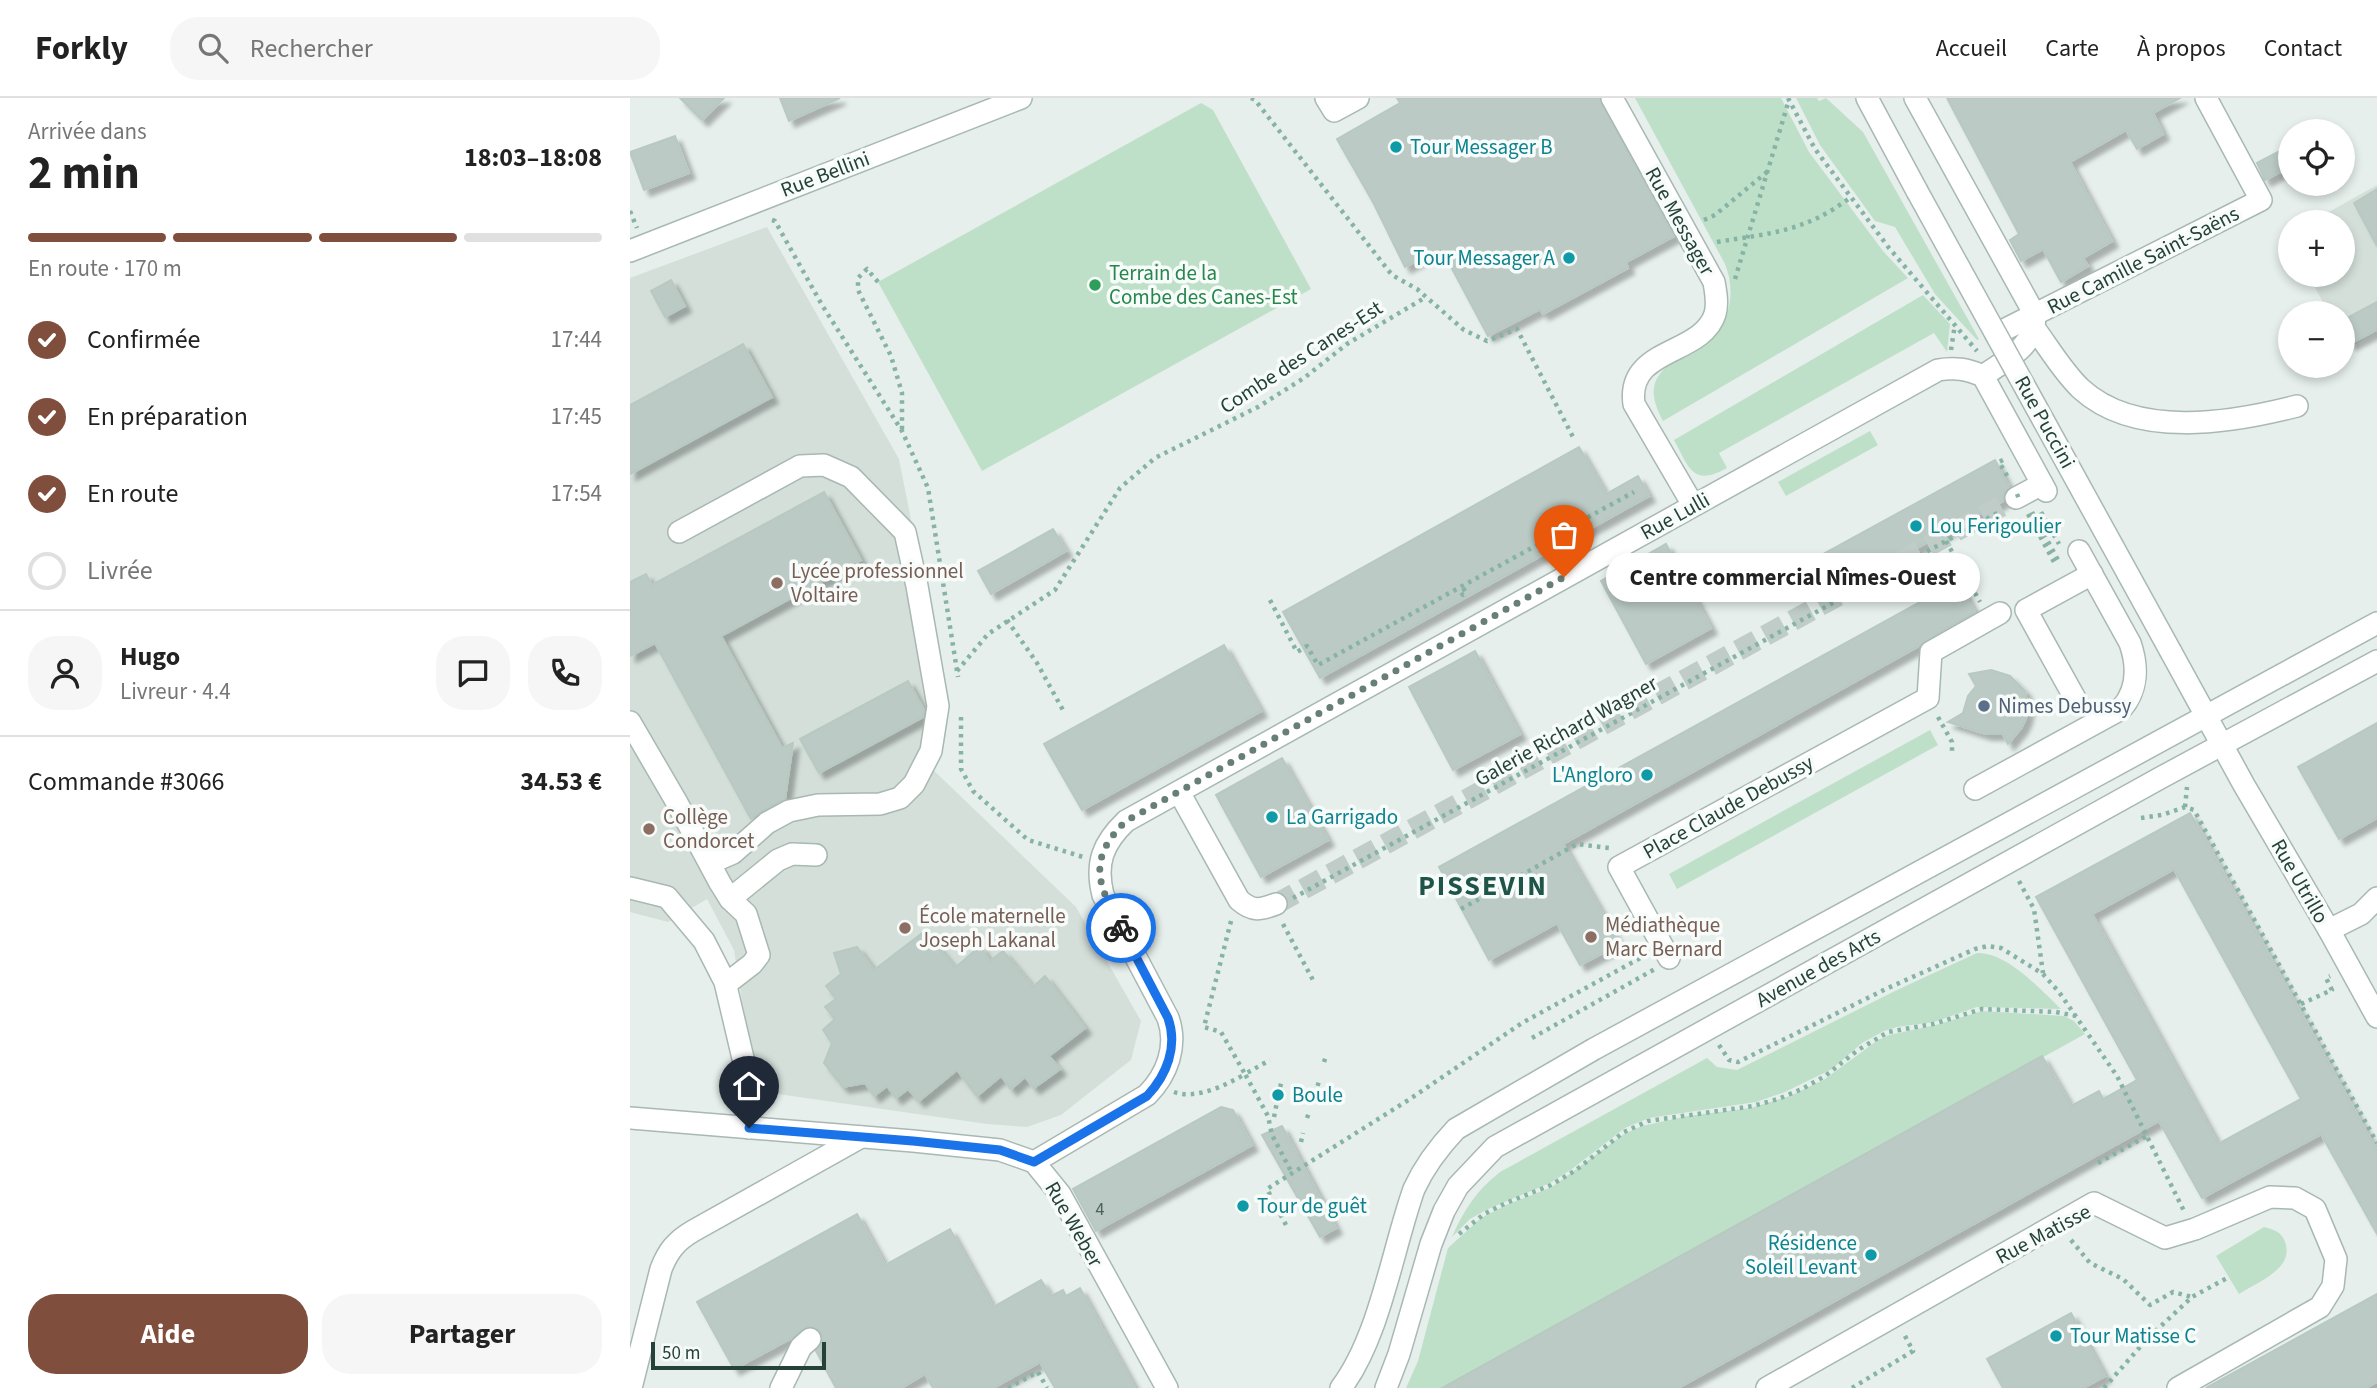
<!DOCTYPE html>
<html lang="fr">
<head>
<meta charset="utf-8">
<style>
  :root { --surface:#fff; --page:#f6f6f6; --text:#222; --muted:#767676; --line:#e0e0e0; --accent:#804e3d }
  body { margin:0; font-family:"Source Sans 3",sans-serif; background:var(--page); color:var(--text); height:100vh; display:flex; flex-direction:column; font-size:26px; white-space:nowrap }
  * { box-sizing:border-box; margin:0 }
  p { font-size:23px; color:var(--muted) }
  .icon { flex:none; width:38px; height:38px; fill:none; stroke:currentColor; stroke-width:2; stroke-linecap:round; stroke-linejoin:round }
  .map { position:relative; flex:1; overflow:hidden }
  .details { display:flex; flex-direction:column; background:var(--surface); width:630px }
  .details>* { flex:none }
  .fabs { position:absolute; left:1648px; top:21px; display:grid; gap:14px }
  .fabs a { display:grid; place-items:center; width:77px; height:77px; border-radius:50%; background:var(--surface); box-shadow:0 4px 10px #0003; font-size:35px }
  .scale { position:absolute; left:21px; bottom:18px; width:175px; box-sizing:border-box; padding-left:7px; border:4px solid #24423a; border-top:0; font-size:19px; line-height:24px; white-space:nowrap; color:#24423a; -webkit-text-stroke:5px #f7fbf9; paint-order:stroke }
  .pin { position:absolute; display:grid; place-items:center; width:60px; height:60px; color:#fff; margin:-72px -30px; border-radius:50% 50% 50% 0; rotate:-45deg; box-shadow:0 0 7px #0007 }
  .pin .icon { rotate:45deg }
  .courier { position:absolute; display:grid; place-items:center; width:70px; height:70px; margin:-35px; border:5px solid #1a73e8; border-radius:50%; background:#fff; color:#222; box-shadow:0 2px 9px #0007 }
  .bubble { position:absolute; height:49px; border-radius:24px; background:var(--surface); box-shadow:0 4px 10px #0003; font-size:23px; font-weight:700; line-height:49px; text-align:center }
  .summary em { font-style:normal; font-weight:700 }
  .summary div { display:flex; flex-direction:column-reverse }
  .summary { display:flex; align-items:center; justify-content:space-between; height:119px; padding:0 28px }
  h1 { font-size:46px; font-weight:700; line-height:52px }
  .bar { display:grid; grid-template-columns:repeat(4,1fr); gap:10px 7px; align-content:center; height:84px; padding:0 28px }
  .bar i { height:9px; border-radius:5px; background:var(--line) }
  .bar .active { background:var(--accent) }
  .bar p { grid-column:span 4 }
  .line { display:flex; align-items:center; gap:18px; padding:0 28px; border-top:2px solid var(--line) }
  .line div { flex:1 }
  .round { display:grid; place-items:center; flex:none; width:74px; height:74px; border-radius:28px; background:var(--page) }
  ol { padding:0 28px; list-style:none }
  li { display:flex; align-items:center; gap:21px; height:77px }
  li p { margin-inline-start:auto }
  li .icon { padding:7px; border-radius:50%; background:var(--accent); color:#fff; stroke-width:4 }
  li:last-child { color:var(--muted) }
  li i { width:38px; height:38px; border:4px solid var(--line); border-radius:50% }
  .button { display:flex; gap:14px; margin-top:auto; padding:14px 28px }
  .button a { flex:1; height:80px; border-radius:28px; background:var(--accent); color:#fff; font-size:28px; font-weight:700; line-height:80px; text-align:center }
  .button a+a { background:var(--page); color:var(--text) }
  header { display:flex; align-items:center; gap:42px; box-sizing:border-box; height:98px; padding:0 35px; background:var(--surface); border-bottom:2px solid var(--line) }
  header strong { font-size:33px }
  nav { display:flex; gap:38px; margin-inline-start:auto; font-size:24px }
  .search { width:490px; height:63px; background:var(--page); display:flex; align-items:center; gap:18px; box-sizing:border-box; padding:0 24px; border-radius:28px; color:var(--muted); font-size:26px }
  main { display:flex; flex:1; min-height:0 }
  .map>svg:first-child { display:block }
  .built { fill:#d4dfda }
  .green { fill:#bfe0c8 }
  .building { fill:#bbcac4; stroke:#b8c9c2; stroke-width:2; fill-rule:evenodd; filter:url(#shadow) }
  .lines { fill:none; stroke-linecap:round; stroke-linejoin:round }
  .minor-tunnel { stroke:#bfccc8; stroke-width:21; stroke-dasharray:21 10; stroke-linecap:butt }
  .minor-casing { stroke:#a8b8b2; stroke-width:24 }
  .path { stroke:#86b3a5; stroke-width:4.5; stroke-dasharray:3.5 5; stroke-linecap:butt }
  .minor { stroke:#fff; stroke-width:21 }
  .minor-bridge-casing { stroke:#a8b8b2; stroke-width:24; stroke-linecap:butt }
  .path-bridge { stroke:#86b3a5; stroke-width:4.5; stroke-dasharray:3.5 5; stroke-linecap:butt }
  .minor-bridge { stroke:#fff; stroke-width:21 }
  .done { stroke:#687f78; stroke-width:7; stroke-dasharray:0 12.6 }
  .route { stroke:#1a73e8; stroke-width:9 }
  .culture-dot { fill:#0f9aa8; stroke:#f7fbf9; stroke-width:2.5 }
  .leisure-dot { fill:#2e9e5b; stroke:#f7fbf9; stroke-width:2.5 }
  .education-dot { fill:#8d6e63; stroke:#f7fbf9; stroke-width:2.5 }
  .service-dot { fill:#5c6f8a; stroke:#f7fbf9; stroke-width:2.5 }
  .labels { text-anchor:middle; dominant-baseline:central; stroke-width:7; stroke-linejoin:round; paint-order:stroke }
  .number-label { font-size:18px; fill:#4a645c }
  .culture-label { font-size:21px; fill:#0d838f; stroke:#f7fbf9; text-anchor:start }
  .street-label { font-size:21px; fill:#24423a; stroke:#f7fbf9 }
  .leisure-label { font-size:21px; fill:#27864d; stroke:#f7fbf9; text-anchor:start }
  .education-label { font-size:21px; fill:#785e54; stroke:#f7fbf9; text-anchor:start }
  .service-label { font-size:21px; fill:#4e5e75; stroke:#f7fbf9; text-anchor:start }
  .district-label { font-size:28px; font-weight:bold; letter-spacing:2px; fill:#1f5548; stroke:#f7fbf9 }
</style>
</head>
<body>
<header>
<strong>Forkly</strong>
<div class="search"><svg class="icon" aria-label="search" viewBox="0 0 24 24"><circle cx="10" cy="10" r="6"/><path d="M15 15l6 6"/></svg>Rechercher</div>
<nav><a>Accueil</a><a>Carte</a><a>À propos</a><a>Contact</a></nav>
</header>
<main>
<section class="details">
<div class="summary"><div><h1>2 min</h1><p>Arrivée dans</p></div><em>18:03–18:08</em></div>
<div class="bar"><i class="active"></i><i class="active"></i><i class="active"></i><i></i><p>En route · 170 m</p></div>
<ol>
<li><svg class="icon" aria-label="check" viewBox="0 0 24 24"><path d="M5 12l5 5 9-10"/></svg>Confirmée<p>17:44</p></li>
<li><svg class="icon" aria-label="check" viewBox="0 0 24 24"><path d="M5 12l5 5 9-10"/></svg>En préparation<p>17:45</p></li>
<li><svg class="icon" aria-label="check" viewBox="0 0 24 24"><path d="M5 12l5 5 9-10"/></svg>En route<p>17:54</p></li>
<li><i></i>Livrée</li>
</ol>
<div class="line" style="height:126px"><a class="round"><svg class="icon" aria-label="person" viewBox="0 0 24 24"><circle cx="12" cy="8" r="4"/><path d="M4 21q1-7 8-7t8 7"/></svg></a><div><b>Hugo</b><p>Livreur · 4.4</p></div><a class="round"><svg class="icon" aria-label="chat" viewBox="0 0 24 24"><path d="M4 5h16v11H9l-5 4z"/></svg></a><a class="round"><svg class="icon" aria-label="phone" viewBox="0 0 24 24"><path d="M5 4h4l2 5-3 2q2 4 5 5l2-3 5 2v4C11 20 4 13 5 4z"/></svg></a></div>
<div class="line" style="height:91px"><div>Commande #3066</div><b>34.53 €</b></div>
<div class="button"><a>Aide</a><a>Partager</a></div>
</section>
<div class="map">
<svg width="1747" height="1290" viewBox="0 0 1747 1290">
  <defs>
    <filter id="shadow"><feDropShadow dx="6" dy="6" stdDeviation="2" flood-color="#0004"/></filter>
  </defs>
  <rect width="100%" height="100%" fill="#e6efeb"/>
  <!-- built -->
  <g class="built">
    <polygon points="1747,87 1747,234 1718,250 1713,241 1713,215 1699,215 1678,177 1713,177 1713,124 1681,124"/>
    <polygon points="137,129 269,361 318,610 297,666 446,809 511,923 501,962 431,1017 397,1029 357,1026 126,993 104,852 77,801 38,824 0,814 0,180"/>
  </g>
  <!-- green -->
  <g class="green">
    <path d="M1005 0H1151L1179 54 1253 153 1278 180 1033 323C1003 269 1053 264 1084 236 1103 218 1104 188 1095 166Z"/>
    <polygon points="1166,0 1187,0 1189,3 1196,0 1233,34 1349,241 1347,242 1305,196 1265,129 1245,123 1190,47"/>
    <polygon points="571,5 583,12 681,191 352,373 248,184"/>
    <path d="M1293 197 1320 226 1317 254 1304 235 1089 355 1097 370C1063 389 1059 370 1044 342Z"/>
    <polygon points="1240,333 1248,347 1156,398 1148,384"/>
    <polygon points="1300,632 1308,647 1047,791 1039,776"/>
    <path d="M1347 855C1377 854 1410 891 1431 911L1347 909 1304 924 1267 929 1254 933 1232 945 1202 971 1155 994 1126 1004 1019 1020 995 1030 942 1071 920 1085 858 1111 840 1121 822 1139C833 1113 847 1092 870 1074L1077 960 1087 969 1107 972 1267 892Z"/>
    <polygon points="1352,913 1434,918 1444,923 1455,936 812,1290 776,1290 788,1263 818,1150 851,1120 876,1107 922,1089 994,1036 1012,1028 1058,1018 1121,1010 1160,998 1195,981 1248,942 1259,937 1306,927"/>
    <path d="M1634 1129C1644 1132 1651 1133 1655 1144 1665 1171 1627 1184 1609 1196L1586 1158Z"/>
  </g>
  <!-- building -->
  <g class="building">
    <polygon points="50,0 94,0 72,22"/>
    <polygon points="150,0 210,0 159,23"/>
    <polygon points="767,0 969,0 1044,138 996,164 998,170 913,216 910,211 858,238 811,150 775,169 743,104 707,41 770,5"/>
    <polygon points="1317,0 1550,0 1523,15 1533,36 1507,51 1496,32 1440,64 1482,143 1453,160 1458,168 1431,184 1413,151 1391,163 1380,142 1389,136"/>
    <polygon points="45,38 59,75 14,92 0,54"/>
    <polygon points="1661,47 1661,68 1635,82 1627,65"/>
    <polygon points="1747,91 1747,148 1724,105"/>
    <polygon points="41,182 55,208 35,219 21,193"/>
    <polygon points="1747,204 1747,232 1720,246 1713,233 1713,222"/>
    <polygon points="113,246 142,299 0,376 0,307"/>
    <polygon points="949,349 976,396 1008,378 1019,398 690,580 653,514"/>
    <polygon points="1365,362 1379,389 1375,394 1373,403 1208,493 1188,459"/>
    <polygon points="194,394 231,462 91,538 152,650 163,645 155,701 131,713 121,721 25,545 0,558 0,484 16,476 22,487"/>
    <polygon points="423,431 436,453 361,496 348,473"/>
    <polygon points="1036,446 1081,530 1016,566 971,483"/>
    <polygon points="1328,483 1345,514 1295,543 1289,548 933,746 990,846 950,867 927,825 859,862 809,769"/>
    <polygon points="594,547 631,613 452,712 414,646"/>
    <polygon points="845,553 890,636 823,672 779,589"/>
    <polygon points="1361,572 1380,578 1395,593 1398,610 1396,620 1392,629 1378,646 1373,636 1356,636 1318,624 1333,615 1338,598 1346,588 1339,576"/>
    <polygon points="278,583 294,612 293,619 189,675 170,641"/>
    <polygon points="1747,625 1747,720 1709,741 1668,669"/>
    <polygon points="652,660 698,742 631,779 586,697"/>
    <path d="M1560 715 1747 1053V1136L1691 1036 1572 1100 1529 1023 1048 1290H812L1412 958 1441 1008 1469 993 1473 1001 1507 982 1406 799ZM1544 771 1671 1001 1588 1046 1462 816Z"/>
    <polygon points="295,833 325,870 350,848 360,863 373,853 403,889 415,878 455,930 419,958 430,971 404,990 395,979 381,991 371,978 347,998 327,972 289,1003 278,991 266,1000 257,988 244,998 235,985 213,989 194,965 202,945 193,932 205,921 195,909 206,901 196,888 211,876 204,855 227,849 244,872"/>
    <polygon points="591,1009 603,1012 622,1047 466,1133 443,1091"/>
    <polygon points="652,1028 706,1130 690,1139 632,1037"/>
    <polygon points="227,1116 255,1167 320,1131 363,1209 411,1182 421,1198 433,1192 436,1198 450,1190 505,1290 425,1290 410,1264 363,1290 303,1290 295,1276 271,1290 206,1290 186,1253 192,1246 193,1238 189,1232 178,1228 162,1240 104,1271 67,1204"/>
    <polygon points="1747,1196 1747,1284 1735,1290 1576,1290"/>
    <polygon points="1441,1215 1475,1278 1453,1290 1373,1290 1357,1261"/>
  </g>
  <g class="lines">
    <!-- minor-tunnel -->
    <polyline class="minor-tunnel" points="646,806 1386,400"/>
    <defs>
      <g id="minor">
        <polyline points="696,0 704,13 728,0"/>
        <path d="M982 0 1084 184C1086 195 1088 206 1085 216 1072 258 996 249 1004 306L1063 407"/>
        <polyline points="1237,0 1287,93"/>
        <path d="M1285 0 1405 217C1405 249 1377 261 1353 278"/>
        <polyline points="0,153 391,0"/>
        <path d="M1405 231C1419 250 1433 274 1451 291 1506 341 1601 325 1667 308"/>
        <polyline points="1366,236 1631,102 1576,0"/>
        <polyline points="1386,400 1412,386"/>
        <polyline points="49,434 170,368 194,367 221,379 275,434 287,488 308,608 301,653 284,686 270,700 250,706 188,707 159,713 137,725 103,755 80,765"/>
        <polyline points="1541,554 1614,687 1699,832 1747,919"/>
        <polyline points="1447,604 1396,512 1462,476"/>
        <polyline points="0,624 46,703 90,785 100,801 116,816 129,857 122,866 96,886"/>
        <path d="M1345 691 1491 611C1508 592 1508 568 1500 545L1449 453"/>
        <path d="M549 694 609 802C623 814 630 812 646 806"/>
        <polyline points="0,790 37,799 74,843 95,884 116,973 119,1030"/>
        <polyline points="100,801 148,762 162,756 186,757"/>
        <polyline points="1699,832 1731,816 1747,800"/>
        <polyline points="1039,860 989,769 1298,600 1301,554 1370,515"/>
        <polyline points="0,1020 283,1043 370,1052 404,1064 430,1096 537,1290"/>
        <path d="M404 1064 517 997C537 977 548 948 538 920L473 797C465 765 473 745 496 723L1308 272C1325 269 1337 271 1353 278L1416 393"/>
        <path d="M1 1290 31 1171C38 1153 46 1143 63 1133L231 1039"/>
        <polyline points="151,1290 171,1249 180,1241"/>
        <path d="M711 1290C750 1238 762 1153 784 1091 795 1067 808 1050 826 1031L964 951 1747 525"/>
        <polyline points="756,1290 769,1256 801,1146 814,1113 828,1088 865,1049 1532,679 1747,563"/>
        <polyline points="1137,1290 1464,1105 1535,1140 1565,1131 1640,1099 1665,1100 1685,1111 1706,1161 1703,1188 1690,1209 1548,1290"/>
      </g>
    </defs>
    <!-- minor casing -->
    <use href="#minor" class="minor-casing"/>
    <!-- path -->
    <g class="path">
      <polyline points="621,0 625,2 762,177 787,191 834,232 857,243 887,231 943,339"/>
      <polyline points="1158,0 1185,51 1259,150 1347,253"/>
      <polyline points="0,113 7,130"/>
      <polyline points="142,122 145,123 192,207 272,333 298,390 328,579"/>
      <polyline points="1074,122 1085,117 1137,74"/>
      <path d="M1087 144C1141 135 1175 134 1221 99"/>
      <polyline points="1105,181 1159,2"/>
      <polyline points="248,184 237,171 228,180 228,192 261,258 272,295 272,332"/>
      <polyline points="1321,252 1325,226"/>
      <polyline points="1373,362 1369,364 1379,381"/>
      <polyline points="1411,414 1429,446"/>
      <polyline points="1398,416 1424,464 1428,462 1402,414"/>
      <polyline points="1316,443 1350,504"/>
      <polyline points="831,495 833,497 836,495 832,488"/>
      <polyline points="640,502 667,554 677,548 688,567 1004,394"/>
      <polyline points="377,522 407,565 434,614"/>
      <polyline points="327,573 358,536 425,492 490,390 525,360 628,309 674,280 717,246 796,199"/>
      <polyline points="331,619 331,671 343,693 398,742 453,759"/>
      <polyline points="1308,619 1322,644 1322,654"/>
      <polyline points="1555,709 1557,689"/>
      <polyline points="1511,720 1532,717 1555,709 1564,712 1747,1045"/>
      <polyline points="1389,783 1404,811 1413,875"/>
      <polyline points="663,800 1371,413"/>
      <polyline points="831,811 947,746 979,750"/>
      <polyline points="601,823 574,929 591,934 615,976 640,962"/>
      <polyline points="653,826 684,884"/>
      <polyline points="1671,906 1702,892 1696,880 1700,878"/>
      <polyline points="902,940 1025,871"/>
      <polyline points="1089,947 1099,962 1108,964 1258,890 1345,851 1358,848 1371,850 1413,876 1429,894 1487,978 1554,1113"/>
      <polyline points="694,964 696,958"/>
      <polyline points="650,989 652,983"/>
      <path d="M544 994C565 1002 597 987 615 976L638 1018 642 1037 662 1075"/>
      <polyline points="685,996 690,980"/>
      <polyline points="644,1019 647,1004"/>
      <polyline points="677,1020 680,1012"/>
      <polyline points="671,1044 673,1035"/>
      <polyline points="1468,1065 1517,1038"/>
      <polyline points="656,1127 637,1091 780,1001 892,925 1014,858"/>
      <polyline points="829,1136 854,1116 876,1105 921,1087 946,1072 994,1034 1018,1023 1123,1008 1148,1001 1172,991 1195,978 1228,952 1258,934 1303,926 1352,911 1426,914 1446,918"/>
      <polyline points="1441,1142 1460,1165 1493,1181 1520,1207 1543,1194 1562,1199"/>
      <polyline points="378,1290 408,1274 417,1290"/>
      <polyline points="1222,1290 1283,1253 1274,1236"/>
      <polyline points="1474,1290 1517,1241 1562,1199 1599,1179"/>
    </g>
    <!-- minor -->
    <use href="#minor" class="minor"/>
    <defs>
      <polyline id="minor-bridge" points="1287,93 1541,554"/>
    </defs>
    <!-- minor-bridge casing -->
    <use href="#minor-bridge" class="minor-bridge-casing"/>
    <!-- path-bridge -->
    <polyline class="path-bridge" points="1387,396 1389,401"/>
    <!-- minor-bridge -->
    <use href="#minor-bridge" class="minor-bridge"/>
  </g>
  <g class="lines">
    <!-- done -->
    <path class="done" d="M491 830C468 786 456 762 496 723L934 479"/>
    <!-- route -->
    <path class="route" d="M119 1030 283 1043 370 1052 404 1064 517 998C537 977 548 948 538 920L491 830"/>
  </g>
  <!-- markers -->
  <g class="culture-dot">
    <circle cx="766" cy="49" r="7"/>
    <circle cx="939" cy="160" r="7"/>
    <circle cx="1286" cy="428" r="7"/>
    <circle cx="1017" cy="677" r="7"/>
    <circle cx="642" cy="719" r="7"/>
    <circle cx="648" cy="997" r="7"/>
    <circle cx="613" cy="1108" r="7"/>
    <circle cx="1241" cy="1157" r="7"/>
    <circle cx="1426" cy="1238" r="7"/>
  </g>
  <circle class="leisure-dot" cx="465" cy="187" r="7"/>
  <g class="education-dot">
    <circle cx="147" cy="485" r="7"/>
    <circle cx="19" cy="731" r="7"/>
    <circle cx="275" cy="830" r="7"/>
    <circle cx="961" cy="839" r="7"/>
  </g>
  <circle class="service-dot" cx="1354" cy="608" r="7"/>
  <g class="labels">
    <!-- number labels -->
    <g class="number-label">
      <text x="470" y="1111">4</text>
    </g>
    <!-- culture labels -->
    <g class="culture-label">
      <text x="780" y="49">Tour Messager B</text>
      <text x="925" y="160" text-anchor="end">Tour Messager A</text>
      <text x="1300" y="428">Lou Ferigoulier</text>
      <text x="1003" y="677" text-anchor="end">L'Angloro</text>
      <text x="656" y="719">La Garrigado</text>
      <text x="662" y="997">Boule</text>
      <text x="627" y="1108">Tour de guêt</text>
      <text x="1227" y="1145" text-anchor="end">Résidence<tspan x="1227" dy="24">Soleil Levant</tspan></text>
      <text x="1440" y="1238">Tour Matisse C</text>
    </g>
    <!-- street labels -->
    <g class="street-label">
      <text transform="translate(195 76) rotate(-21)">Rue Bellini</text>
      <text transform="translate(1050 123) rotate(61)">Rue Messager</text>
      <text transform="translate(1513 162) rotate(-27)">Rue Camille Saint-Saëns</text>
      <text transform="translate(671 259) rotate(-33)">Combe des Canes-Est</text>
      <text transform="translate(1415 324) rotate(61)">Rue Puccini</text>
      <text transform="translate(1045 418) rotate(-29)">Rue Lulli</text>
      <text transform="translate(936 633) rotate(-29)">Galerie Richard Wagner</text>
      <text transform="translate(1098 709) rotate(-29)">Place Claude Debussy</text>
      <text transform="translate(1670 783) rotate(60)">Rue Utrillo</text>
      <text transform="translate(1188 870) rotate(-29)">Avenue des Arts</text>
      <text transform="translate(444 1126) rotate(60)">Rue Weber</text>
      <text transform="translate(1413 1136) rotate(-28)">Rue Matisse</text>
    </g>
    <!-- leisure labels -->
    <g class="leisure-label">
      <text x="479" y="175">Terrain de la<tspan x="479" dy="24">Combe des Canes-Est</tspan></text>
    </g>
    <!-- education labels -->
    <g class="education-label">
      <text x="161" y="473">Lycée professionnel<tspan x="161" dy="24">Voltaire</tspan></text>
      <text x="33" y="719">Collège<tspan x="33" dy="24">Condorcet</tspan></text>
      <text x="289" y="818">École maternelle<tspan x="289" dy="24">Joseph Lakanal</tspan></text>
      <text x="975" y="827">Médiathèque<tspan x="975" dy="24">Marc Bernard</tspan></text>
    </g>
    <!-- service labels -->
    <g class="service-label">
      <text x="1368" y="608">Nimes Debussy</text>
    </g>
    <!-- district labels -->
    <g class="district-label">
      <text x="853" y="788">PISSEVIN</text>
    </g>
  </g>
</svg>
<div class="fabs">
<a><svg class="icon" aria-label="locate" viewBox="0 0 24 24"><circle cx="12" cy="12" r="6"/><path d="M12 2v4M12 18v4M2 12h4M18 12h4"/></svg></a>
<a>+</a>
<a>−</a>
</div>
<div class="scale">50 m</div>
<div class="pin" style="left:934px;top:479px;background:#ea580c"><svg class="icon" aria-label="bag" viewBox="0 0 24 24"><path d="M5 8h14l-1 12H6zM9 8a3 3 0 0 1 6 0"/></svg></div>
<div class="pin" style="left:119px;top:1030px;background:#1f2937"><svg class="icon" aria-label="home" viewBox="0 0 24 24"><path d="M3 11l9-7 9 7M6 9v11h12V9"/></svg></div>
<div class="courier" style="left:491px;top:830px"><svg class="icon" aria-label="bike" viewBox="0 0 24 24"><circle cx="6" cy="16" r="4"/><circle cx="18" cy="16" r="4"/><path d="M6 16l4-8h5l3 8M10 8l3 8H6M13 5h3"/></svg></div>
<div class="bubble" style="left:976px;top:455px;width:374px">Centre commercial Nîmes-Ouest</div>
</div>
</main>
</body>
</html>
